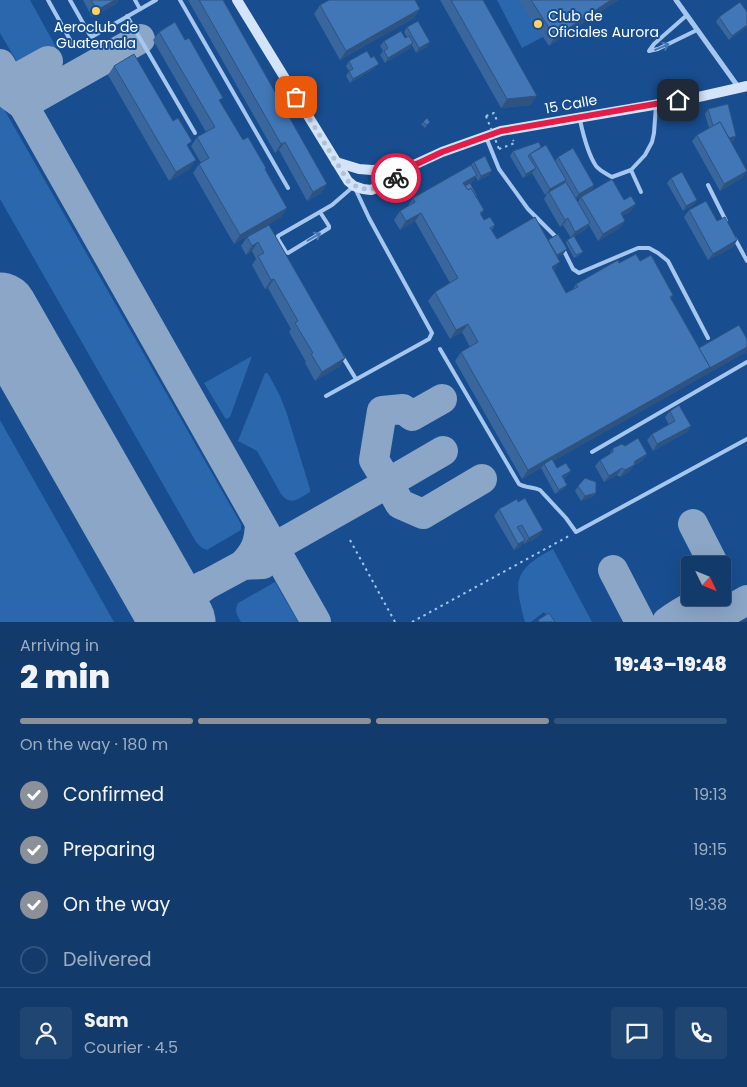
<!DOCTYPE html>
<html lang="en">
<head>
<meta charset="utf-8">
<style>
  :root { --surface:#123a6b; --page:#1f4573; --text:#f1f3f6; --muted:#9cadc1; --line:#31547e; --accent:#8c9099 }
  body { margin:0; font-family:Poppins,sans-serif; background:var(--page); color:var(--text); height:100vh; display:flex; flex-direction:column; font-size:19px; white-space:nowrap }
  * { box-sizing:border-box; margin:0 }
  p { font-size:16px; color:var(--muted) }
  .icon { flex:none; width:28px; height:28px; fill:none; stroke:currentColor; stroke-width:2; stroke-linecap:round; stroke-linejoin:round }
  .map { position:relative; height:622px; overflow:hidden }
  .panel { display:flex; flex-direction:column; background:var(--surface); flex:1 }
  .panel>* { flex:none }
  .needle { width:32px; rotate:133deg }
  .fabs { position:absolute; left:681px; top:556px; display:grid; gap:10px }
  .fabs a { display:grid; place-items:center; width:50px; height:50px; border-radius:5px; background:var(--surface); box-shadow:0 5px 20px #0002,0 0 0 1px var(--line); font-size:25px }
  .pin { position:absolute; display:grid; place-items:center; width:42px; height:42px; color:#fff; margin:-21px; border-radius:10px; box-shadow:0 2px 8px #0006 }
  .courier { position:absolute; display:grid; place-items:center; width:50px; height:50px; margin:-25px; border:4px solid #e11d48; border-radius:50%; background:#fff; color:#222; box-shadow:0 1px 6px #0007 }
  .overview em { font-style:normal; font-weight:800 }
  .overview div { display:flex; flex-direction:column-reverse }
  .overview { display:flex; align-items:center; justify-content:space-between; height:85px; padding:0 20px }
  h1 { font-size:32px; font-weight:800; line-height:38px }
  .bar { display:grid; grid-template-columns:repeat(4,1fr); gap:8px 5px; align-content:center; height:60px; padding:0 20px }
  .bar i { height:6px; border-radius:4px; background:var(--line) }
  .bar .selected { background:var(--accent) }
  .bar p { grid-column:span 4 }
  .line { display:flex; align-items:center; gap:12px; padding:0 20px; border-top:1px solid var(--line) }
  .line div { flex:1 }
  .round { display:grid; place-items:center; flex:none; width:52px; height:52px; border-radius:5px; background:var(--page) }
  ol { padding:0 20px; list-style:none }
  li { display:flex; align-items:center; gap:15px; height:55px }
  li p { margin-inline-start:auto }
  li .icon { padding:5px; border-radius:50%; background:var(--accent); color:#fff; stroke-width:4 }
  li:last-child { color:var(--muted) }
  li i { width:28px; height:28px; border:2px solid var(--line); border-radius:50% }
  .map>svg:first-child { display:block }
  .green { fill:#2b67ad }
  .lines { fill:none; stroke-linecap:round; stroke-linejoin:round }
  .taxiway { stroke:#8ca6c7; stroke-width:30 }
  .runway { stroke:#8ca6c7; stroke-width:75 }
  .path { stroke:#a5c7ef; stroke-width:2; stroke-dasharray:2.5 4; stroke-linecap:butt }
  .service { stroke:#a5c7ef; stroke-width:4 }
  .minor { stroke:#a5c7ef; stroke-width:5 }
  .secondary { stroke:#d3e4fa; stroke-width:10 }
  .path-bridge { stroke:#a5c7ef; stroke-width:2; stroke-dasharray:2.5 4; stroke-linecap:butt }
  .wall { fill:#38669d }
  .shaded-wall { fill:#2e5380 }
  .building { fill:#4177b7; stroke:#2e5380 }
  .oneway { stroke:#4978b1 }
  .done { stroke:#aec1d8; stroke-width:5; stroke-dasharray:0 9 }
  .route { stroke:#e11d48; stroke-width:6 }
  .poi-dot { fill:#ffd163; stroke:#184d8f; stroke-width:2 }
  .labels { text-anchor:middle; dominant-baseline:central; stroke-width:4; stroke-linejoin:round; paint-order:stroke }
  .poi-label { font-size:14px; fill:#fff; stroke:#184d8f; text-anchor:start }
  .street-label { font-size:14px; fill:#fff; stroke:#184d8f }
</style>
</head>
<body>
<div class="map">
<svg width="747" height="622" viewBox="0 0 747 622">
  <rect width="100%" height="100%" fill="#184d8f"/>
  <!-- green -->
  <g class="green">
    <polygon points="0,0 30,0 56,47 20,67 0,33"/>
    <polygon points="497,0 613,0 522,48"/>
    <polygon points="0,107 4,109 241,524 241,530 207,550 202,548 196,542 0,199"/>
    <polygon points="252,356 230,417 227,419 225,418 204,383"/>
    <path d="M265 373H267L269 375 280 396 286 411 310 489V492C299 498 291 507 281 494L257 451 238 441Z"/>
    <polygon points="0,420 114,622 0,622"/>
    <path d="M553 549 592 622H551L544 612 531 622H525C522 611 516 590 519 580 523 565 541 555 553 549Z"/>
    <path d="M275 582 298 622H241C237 615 234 611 238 603Z"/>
  </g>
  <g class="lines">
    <!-- taxiway -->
    <g class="taxiway">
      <polyline points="0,64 316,622"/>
      <polyline points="10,82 48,61"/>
      <polyline points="8,94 23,105 140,39"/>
      <polyline points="442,399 412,416 403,409 382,411 374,460 388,483 443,451"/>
      <path d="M260 524C259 543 256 551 243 565L388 483 400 504 423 514 482 479"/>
      <polyline points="693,524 714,565"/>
      <polyline points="613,570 640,622"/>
      <path d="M157 586C177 600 185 595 205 585"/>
      <polyline points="178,622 179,611 185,602 195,593 206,585 243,565 263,564"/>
      <path d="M667 622C683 610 699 601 719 598"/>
      <polyline points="708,622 747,600"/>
    </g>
    <!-- runway -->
    <polyline class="runway" points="0,310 178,622"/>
    <!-- path -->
    <g class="path">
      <polyline points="486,116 494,113 497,121"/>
      <polyline points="499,149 515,143 513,140"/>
      <polyline points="350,540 395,622"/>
      <polyline points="412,622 569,536"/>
    </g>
    <!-- service -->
    <g class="service">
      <polyline points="48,0 74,47 156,0"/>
      <polyline points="70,0 91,37"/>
      <polyline points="135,0 140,9"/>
      <polyline points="180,0 288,188"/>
      <polyline points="687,15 654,44 649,51 658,49 697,30"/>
      <polyline points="127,16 195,133"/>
      <path d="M580 120C583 134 588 154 596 166 600 171 607 174 612 177L631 170 645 155 652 142 654 133 656 106"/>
      <polyline points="486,137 499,169 528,209 555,236 557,239"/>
      <polyline points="631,170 641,192"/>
      <polyline points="708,185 726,221"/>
      <polyline points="320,212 329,226 329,228 288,253 286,252 278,239 278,236 332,205 354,186 369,218 432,333 429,339 326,396"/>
      <polyline points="735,239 747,261"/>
      <polyline points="563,249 573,269 579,273 638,248 649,248 658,253 668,261 708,338"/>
      <path d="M440 349 519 484C526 488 533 487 540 490L566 518 576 532 747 439"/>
      <polyline points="342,356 356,379"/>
      <polyline points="592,452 747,362"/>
    </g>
    <!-- minor -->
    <polyline class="minor" points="676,0 739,88"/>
    <!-- secondary -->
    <g class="secondary">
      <polyline points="237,0 348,181 354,186 363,189 371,190 381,186 391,181 405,169 442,152 501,131 694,98 747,86"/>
      <polyline points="336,162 359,169 372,170 405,169"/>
    </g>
    <!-- path-bridge -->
    <polyline class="path-bridge" points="486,116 499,149"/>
  </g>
  <!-- wall -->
  <g class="wall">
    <polygon points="83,0 118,0 116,4 92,17"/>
    <polygon points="188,0 223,0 327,184 321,193 307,201 279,150 275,153"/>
    <polygon points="440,0 483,0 531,105 501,108"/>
    <polygon points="520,0 618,0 549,46 519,1"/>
    <polygon points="320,5 420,9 414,18 340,60 314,14"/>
    <polygon points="747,12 747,27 729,40 716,22 719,17"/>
    <polygon points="407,27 427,47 416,53 412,45 410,48 385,63 380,55 383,51 380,46 384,41 405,38 407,37 404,32"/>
    <polygon points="159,32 220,102 243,140 266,168 265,169 287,208 281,217 234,244 193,173 199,164 201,163 191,146 197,137 206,132 153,40"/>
    <polygon points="349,61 375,68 350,83 346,76 349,71 346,66"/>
    <polygon points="114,66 190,169 169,181 108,75"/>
    <polygon points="708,109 736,136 733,141 730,141 747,171 742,178 720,191 692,141 697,135 709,128 705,114"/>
    <polygon points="423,122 430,122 425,128 421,124"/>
    <polygon points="541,147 555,161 558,157 594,185 590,192 576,199 578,202 581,197 624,200 631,211 622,216 625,221 620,228 598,241 589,225 585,230 571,238 563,225 560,227 544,199 547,194 545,195 532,173 523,178 510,156 513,151"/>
    <polygon points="474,162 489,175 478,181 476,177 470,184 484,210 481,214 484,220 495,225 492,230 497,239 548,240 567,249 563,254 558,257 554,271 566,293 573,289 576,284 619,263 640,261 673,295 671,298 699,348 746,352 553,461 557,468 568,475 564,478 567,485 564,489 555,494 541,468 522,479 455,361 461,352 470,347 462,332 450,339 428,301 435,292 450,283 415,221 400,230 394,220 400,211 407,207 413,198 471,165"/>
    <polygon points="671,178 697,200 694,204 683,211 667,183"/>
    <polygon points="689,210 717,221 737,240 733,247 708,260 684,217"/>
    <polygon points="269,225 345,358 339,367 315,381 305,363 306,362 289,332 291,329 268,288 265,289 252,265 256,259 252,251 246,255 241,246 247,237"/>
    <polygon points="567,240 583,252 581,254 574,258 566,243"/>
    <polygon points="670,411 691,426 687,432 653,451 647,440 652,434 669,425 665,417"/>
    <polygon points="625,446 647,454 642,461 633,466 629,472 620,477 617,475 604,482 595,466 600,460 609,455 613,448"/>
    <polygon points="578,486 596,493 592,497 581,501 575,491"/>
    <polygon points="517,499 538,537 524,544 523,542 520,547 514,550 494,516 499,509"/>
  </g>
  <!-- shaded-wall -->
  <g class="shaded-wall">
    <polygon points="115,0 118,0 116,4 92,17 97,10"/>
    <polygon points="611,0 618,0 549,46 555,37"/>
    <polygon points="420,9 414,18 340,60 346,51"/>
    <polygon points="747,25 747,27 729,40 732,36"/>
    <polygon points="430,42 427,47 416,53 419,48"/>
    <polygon points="413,43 410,48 385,63 388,58"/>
    <polygon points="379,64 375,68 350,83 353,79"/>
    <polygon points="537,96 531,105 501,108 507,99"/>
    <polygon points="736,136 733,141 723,143 726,139"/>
    <polygon points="285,142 279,150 275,153 281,144"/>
    <polygon points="196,160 190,169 169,181 176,172"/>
    <polygon points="536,168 532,173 523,178 526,174"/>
    <polygon points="492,171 489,175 478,181 481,176"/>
    <polygon points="747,171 742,178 720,191 724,184"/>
    <polygon points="477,175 471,184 461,190 463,183"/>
    <polygon points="566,180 561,186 549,192 545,195 550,189"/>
    <polygon points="327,184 321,193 307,201 313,192"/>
    <polygon points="594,185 590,192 574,200 579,194"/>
    <polygon points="697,200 694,204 683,211 686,206"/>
    <polygon points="636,204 631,211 616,220 621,213"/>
    <polygon points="287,208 281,217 234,244 240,235"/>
    <polygon points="421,213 415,221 400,230 406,221"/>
    <polygon points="568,218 563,225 560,227 565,220"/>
    <polygon points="625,221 620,228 598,241 603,234"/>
    <polygon points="590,223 585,230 571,238 575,232"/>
    <polygon points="737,240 733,247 708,260 713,254"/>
    <polygon points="258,242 252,251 246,255 252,246"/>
    <polygon points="567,249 563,254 553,260 556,256"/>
    <polygon points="560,262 554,271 545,276 552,267"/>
    <polygon points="274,279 268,288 265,289 271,280"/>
    <polygon points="468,324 462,332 450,339 456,330"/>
    <polygon points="747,347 747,350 746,352 545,466 544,464 541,468 522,479 528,470 710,367"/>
    <polygon points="345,358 339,367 315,381 322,372"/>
    <polygon points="691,426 687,432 653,451 657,444"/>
    <polygon points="647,454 642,461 633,466 629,472 620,477 625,470 635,461"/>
    <polygon points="622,468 617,475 604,482 609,476"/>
    <polygon points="571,471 568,475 559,480 562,476"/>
    <polygon points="567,485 564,489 555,494 559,490"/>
    <polygon points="596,493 592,497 581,501 585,496"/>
    <polygon points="543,530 538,537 524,544 529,538"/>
    <polygon points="525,540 520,547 514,550 518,544"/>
  </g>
  <!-- building -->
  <g class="building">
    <polygon points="91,0 115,0 97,10"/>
    <polygon points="199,0 223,0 327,184 313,192 285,142 281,144"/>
    <polygon points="329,0 415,0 420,9 346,51 320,5"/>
    <polygon points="451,0 483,0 537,96 507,99"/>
    <polygon points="531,0 611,0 555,37"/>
    <polygon points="740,2 747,12 747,25 732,36 719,17"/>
    <polygon points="418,21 430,42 419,48 407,27"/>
    <polygon points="175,22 185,40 189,38 223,98 219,100 243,140 248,137 266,168 265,169 287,208 240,235 199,164 209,158 197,137 215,127 159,32"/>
    <polygon points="401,31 405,38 409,36 413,43 388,58 384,51 388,48 384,41"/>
    <polygon points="367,51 371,58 374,56 379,64 353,79 349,71 353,69 349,61"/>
    <polygon points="134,54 173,121 178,118 192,141 187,145 196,160 176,172 114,66"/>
    <polygon points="728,104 736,136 729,138 720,122 713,126 708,109"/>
    <polygon points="427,118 430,122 427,125 423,122"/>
    <polygon points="720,122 747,171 724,184 697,135"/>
    <polygon points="539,142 541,147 530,154 528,156 536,168 526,174 513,151"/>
    <polygon points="546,145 566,180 550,189 530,154"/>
    <polygon points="573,148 594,185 579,194 558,157"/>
    <polygon points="485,156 492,171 481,176 474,162"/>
    <polygon points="471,165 477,175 463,183 468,190 471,188 484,210 480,213 484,220 490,217 495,225 490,228 497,239 535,217 560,262 552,267 566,293 578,287 576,284 618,260 619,263 636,254 640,261 651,255 673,295 670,297 710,367 528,470 461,352 478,342 468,324 456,330 435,292 458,278 421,213 406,221 400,211 415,202 413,198"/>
    <polygon points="682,172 697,200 686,206 671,178"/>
    <polygon points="612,179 624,200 631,196 636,204 621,213 625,221 603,234 581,197"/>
    <polygon points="566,182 590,223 575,232 568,218 565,220 549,192"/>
    <polygon points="470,183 477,196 476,197 471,188 468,190 465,186"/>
    <polygon points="706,201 717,221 725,217 737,240 713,254 689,210"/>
    <polygon points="269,225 345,358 322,372 311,354 313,353 295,323 298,321 274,279 271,280 258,256 264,253 258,242 252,246 247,237"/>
    <polygon points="558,234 567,249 557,255 548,240"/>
    <polygon points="574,236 583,252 576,255 567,240"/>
    <polygon points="739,325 747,339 747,347 708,369 710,367 699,348"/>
    <polygon points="679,405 691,426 657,444 652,434 675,421 670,411"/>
    <polygon points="638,438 647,454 635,461 634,465 625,470 622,468 609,476 600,460 613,452 613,448 622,444 625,446"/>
    <polygon points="552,459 557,468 566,463 571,471 562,476 567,485 559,490 544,464"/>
    <polygon points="585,478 596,482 596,493 585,496 578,486"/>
    <polygon points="525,498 543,530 529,538 522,525 517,527 525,540 518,544 499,509 517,499 518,502"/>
    <polygon points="549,613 555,622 539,622 538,620"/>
  </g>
  <!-- one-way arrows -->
  <defs><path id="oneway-shaft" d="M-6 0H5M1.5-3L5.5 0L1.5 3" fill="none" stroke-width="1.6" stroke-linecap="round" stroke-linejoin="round" transform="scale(1.25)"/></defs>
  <g class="oneway">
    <use href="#oneway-shaft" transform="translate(662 47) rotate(-23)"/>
    <use href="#oneway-shaft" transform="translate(314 237) rotate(-30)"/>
  </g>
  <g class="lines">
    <!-- done -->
    <path class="done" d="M296 97 348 181C363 194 381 190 396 178"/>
    <!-- route -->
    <polyline class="route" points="396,178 406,169 442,152 501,131 678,100"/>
  </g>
  <!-- markers -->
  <g class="poi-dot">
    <circle cx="96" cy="11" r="5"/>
    <circle cx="538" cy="24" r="5"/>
  </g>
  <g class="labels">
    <!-- poi labels -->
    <g class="poi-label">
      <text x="548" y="16">Club de<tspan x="548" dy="16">Oficiales Aurora</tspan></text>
      <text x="96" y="27" text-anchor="middle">Aeroclub de<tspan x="96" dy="16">Guatemala</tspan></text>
    </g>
    <!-- street labels -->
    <g class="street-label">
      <text transform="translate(571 104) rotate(-10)">15 Calle</text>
    </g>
  </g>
</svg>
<div class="fabs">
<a><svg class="needle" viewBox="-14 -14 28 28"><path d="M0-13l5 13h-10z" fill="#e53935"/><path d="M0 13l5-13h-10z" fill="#9cadc1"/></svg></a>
</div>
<div class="pin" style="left:296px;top:97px;background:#ea580c"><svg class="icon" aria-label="bag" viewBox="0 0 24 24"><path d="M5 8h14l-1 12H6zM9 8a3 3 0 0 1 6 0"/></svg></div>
<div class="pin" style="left:678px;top:100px;background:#1f2937"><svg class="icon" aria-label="home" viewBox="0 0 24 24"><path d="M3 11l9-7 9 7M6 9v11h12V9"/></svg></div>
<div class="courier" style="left:396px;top:178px"><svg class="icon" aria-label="bike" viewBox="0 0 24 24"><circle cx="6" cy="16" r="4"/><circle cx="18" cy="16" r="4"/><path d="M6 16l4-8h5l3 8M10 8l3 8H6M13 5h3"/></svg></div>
</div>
<section class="panel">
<div class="overview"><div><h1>2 min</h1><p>Arriving in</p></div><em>19:43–19:48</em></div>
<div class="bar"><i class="selected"></i><i class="selected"></i><i class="selected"></i><i></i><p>On the way · 180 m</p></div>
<ol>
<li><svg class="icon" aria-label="check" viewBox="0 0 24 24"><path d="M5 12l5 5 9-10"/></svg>Confirmed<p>19:13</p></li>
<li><svg class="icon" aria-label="check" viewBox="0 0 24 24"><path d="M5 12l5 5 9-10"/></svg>Preparing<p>19:15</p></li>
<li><svg class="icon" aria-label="check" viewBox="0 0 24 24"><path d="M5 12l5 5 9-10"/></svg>On the way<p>19:38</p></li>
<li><i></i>Delivered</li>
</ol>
<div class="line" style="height:90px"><a class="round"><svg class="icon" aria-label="person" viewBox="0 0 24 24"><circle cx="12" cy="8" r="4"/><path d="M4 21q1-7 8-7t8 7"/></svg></a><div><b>Sam</b><p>Courier · 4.5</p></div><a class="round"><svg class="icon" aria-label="chat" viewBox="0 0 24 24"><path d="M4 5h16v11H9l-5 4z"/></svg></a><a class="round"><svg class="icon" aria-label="phone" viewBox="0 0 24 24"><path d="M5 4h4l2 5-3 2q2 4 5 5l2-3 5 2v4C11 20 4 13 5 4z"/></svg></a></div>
</section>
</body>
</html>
